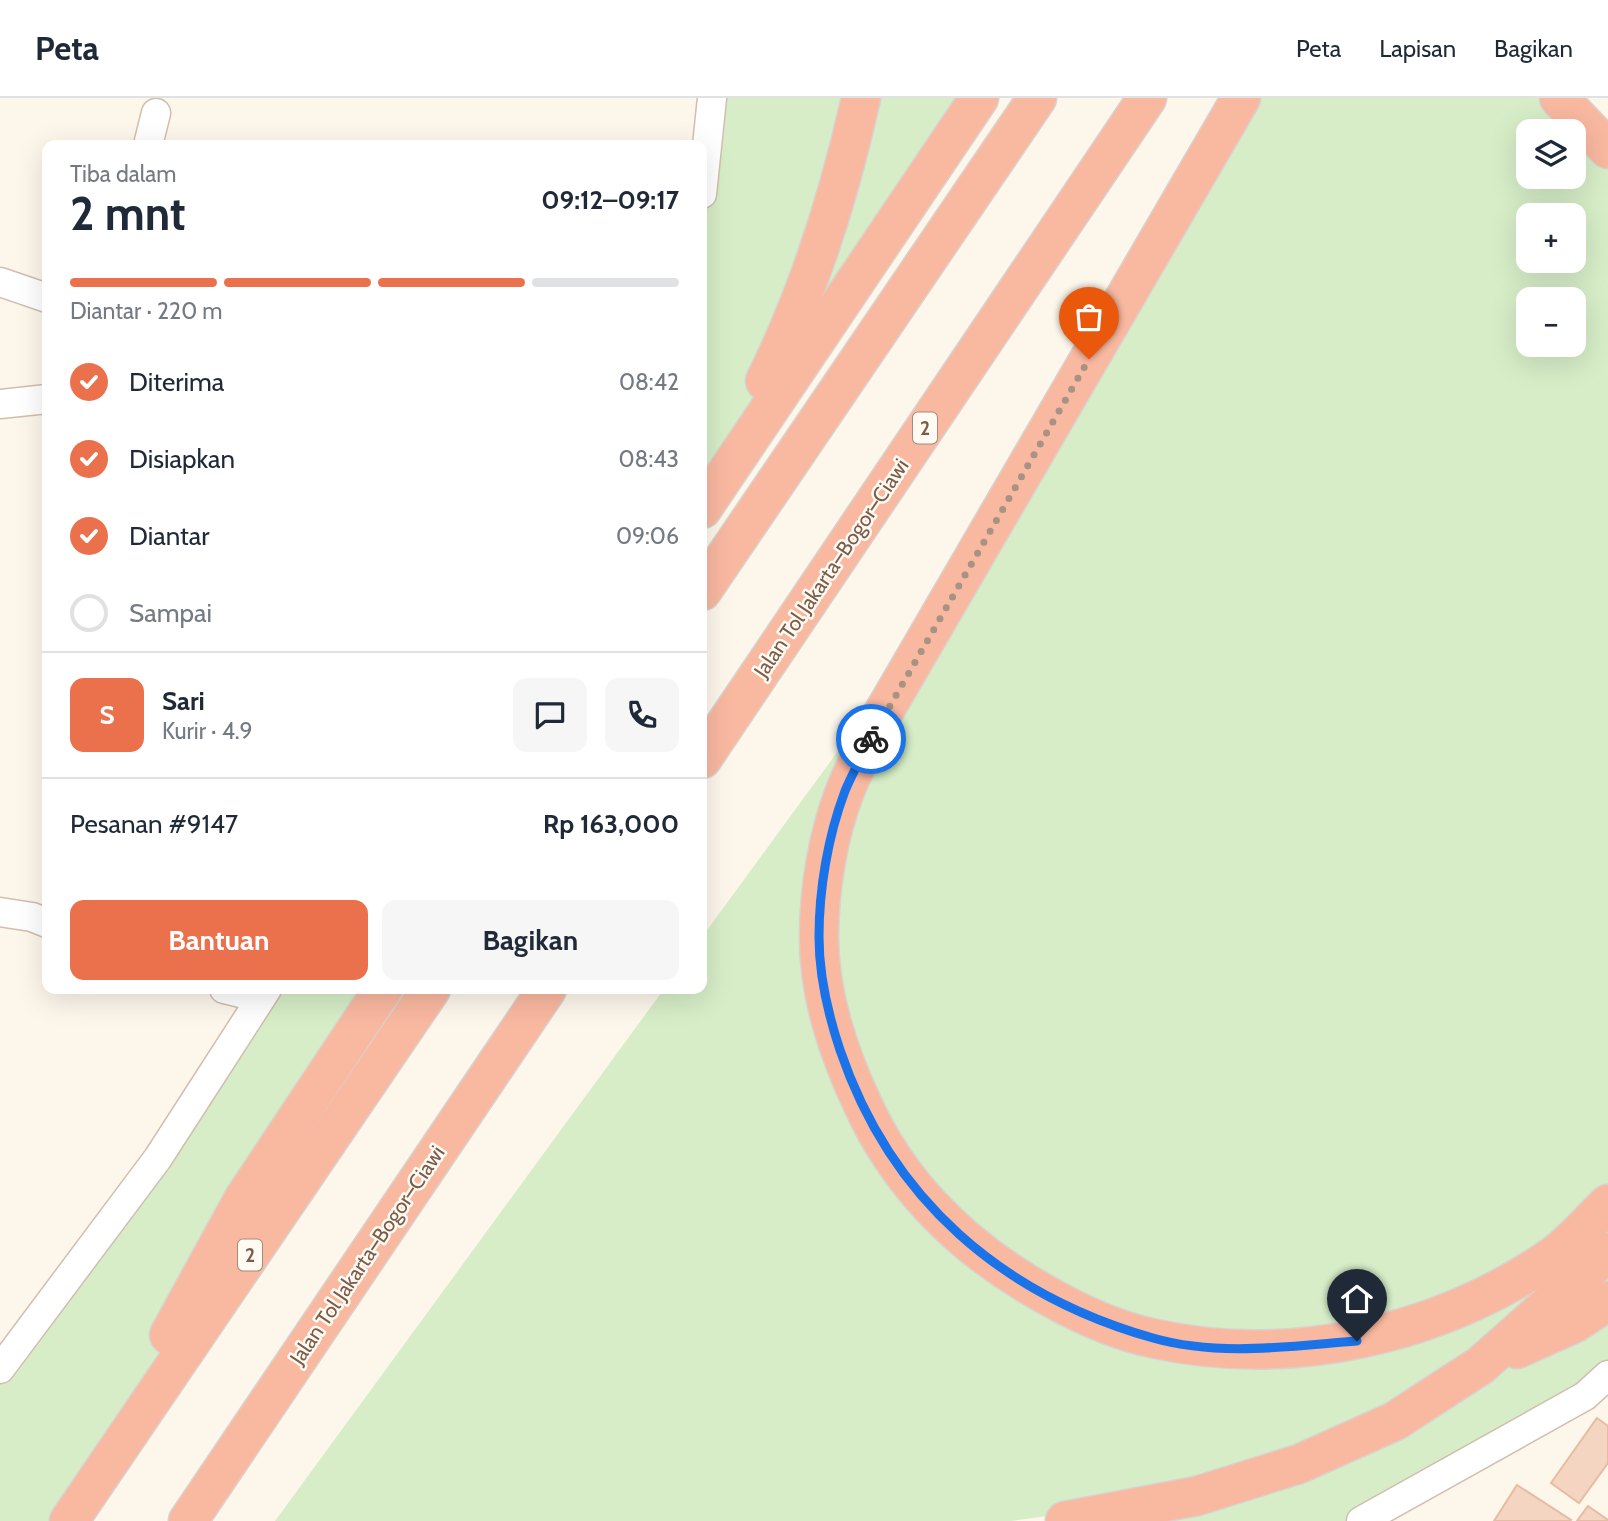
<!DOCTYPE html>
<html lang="id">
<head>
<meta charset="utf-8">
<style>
  :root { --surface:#fff; --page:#f6f6f7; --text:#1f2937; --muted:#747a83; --line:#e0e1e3; --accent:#eb704c }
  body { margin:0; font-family:Cabin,sans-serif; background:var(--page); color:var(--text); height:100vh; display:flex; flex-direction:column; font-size:26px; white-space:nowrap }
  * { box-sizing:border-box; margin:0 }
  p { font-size:23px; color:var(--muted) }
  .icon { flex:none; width:38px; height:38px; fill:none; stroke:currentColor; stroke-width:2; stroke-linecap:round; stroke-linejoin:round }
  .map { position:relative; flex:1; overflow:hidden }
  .side { position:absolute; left:42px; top:42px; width:665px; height:854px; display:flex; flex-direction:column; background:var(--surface); border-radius:14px; box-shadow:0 7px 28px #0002 }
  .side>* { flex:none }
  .buttons { position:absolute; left:1516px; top:21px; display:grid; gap:14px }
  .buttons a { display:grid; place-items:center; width:70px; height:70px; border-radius:14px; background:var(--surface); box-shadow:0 7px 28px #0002; font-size:35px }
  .pin { position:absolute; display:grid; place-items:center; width:60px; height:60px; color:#fff; margin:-72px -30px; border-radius:50% 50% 50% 0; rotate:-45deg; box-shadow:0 0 7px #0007 }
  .pin .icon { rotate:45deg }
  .courier { position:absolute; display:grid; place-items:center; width:70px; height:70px; margin:-35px; border:5px solid #1a73e8; border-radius:50%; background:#fff; color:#222; box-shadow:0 2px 9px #0007 }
  .summary em { font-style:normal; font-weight:700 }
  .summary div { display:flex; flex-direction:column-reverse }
  .summary { display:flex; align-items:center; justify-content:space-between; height:119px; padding:0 28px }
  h1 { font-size:46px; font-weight:700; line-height:52px }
  .bar { display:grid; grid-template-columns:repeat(4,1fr); gap:10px 7px; align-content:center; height:84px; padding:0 28px }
  .bar i { height:9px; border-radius:5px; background:var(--line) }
  .bar .selected { background:var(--accent) }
  .bar p { grid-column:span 4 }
  .line { display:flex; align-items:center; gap:18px; padding:0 28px; border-top:2px solid var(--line) }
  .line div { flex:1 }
  .round { display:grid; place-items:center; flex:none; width:74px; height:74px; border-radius:14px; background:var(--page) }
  ol { padding:0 28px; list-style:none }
  li { display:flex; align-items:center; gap:21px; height:77px }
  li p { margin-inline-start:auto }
  li .icon { padding:7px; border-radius:50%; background:var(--accent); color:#fff; stroke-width:4 }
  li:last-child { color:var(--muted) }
  li i { width:38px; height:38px; border:4px solid var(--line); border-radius:50% }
  .cta { display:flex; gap:14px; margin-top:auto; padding:14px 28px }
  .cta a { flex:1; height:80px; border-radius:14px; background:var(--accent); color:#fff; font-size:28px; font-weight:700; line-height:80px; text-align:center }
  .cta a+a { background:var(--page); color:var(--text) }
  header { display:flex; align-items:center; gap:42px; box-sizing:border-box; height:98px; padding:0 35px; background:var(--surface); border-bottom:2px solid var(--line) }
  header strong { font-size:33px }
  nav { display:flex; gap:38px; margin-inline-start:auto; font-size:24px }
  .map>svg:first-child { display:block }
  .green { fill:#d6edc7; fill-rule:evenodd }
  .building { fill:#f4d5c1; stroke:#e7bca1; stroke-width:2 }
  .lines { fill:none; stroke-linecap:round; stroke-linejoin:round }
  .minor-casing { stroke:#d1beaf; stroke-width:31 }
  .motorway-casing { stroke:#dad1cd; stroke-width:41 }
  .minor { stroke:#fff; stroke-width:28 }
  .motorway { stroke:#f9b8a0; stroke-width:38 }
  .done { stroke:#a89283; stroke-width:7; stroke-dasharray:0 12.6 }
  .route { stroke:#1a73e8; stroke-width:9 }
  .labels { text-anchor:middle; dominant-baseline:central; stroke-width:5; stroke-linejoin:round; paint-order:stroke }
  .shield { fill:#fffaf2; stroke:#a38b7d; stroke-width:2 }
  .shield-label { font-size:19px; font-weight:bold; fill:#7b5c4b }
  .street-label { font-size:21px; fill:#7b5c4b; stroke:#fffaf2 }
</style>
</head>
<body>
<header>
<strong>Peta</strong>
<nav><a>Peta</a><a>Lapisan</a><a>Bagikan</a></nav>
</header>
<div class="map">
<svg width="1608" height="1423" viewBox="0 0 1608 1423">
  <rect width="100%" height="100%" fill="#fdf6eb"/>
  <!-- green -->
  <g class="green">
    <polygon points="710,0 979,0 702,411 702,74"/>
    <path d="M1241 0H1559L1608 51V1105L1555 1157 1608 1154V1277L1361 1423H1065L1182 1400 1011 1423H275L664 891H702V839L863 619ZM1528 33H1573V79H1528ZM1528 117H1573V163H1528ZM1528 201H1573V247H1528Z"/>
    <polygon points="267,891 383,891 244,1100 68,1423 0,1423 0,1271"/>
  </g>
  <!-- building -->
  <g class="building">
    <polygon points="1597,1320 1608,1328 1608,1365 1579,1405 1551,1385"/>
    <polygon points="1517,1387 1571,1422 1570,1423 1494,1423"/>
    <polygon points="1588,1408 1608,1422 1608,1423 1577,1423"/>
  </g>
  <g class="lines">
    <defs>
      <g id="minor">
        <polyline points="148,47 156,15"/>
        <polyline points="702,96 712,0"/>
        <polyline points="0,184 47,200"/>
        <polyline points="0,306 47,301"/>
        <polyline points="0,814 32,819 47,825"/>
        <polyline points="224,891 261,900"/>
        <polyline points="0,1271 158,1060 267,891"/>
        <polyline points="1361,1423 1585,1298 1608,1277"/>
      </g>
      <g id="motorway">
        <path d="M1241 0 882 617C870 642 855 667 845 693 828 737 819 791 819 839 819 898 838 954 863 1007 897 1082 955 1142 1026 1185 1065 1209 1111 1232 1156 1241 1292 1270 1438 1237 1552 1159 1572 1145 1590 1123 1608 1106"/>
        <polyline points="1559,0 1608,51"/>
        <path d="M765 283C810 192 839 99 861 0"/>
        <polyline points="702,411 979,0"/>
        <polyline points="702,493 1037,0"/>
        <polyline points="702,661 1147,0"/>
        <polyline points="169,1237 244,1100 383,891"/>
        <polyline points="1517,1251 1575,1225 1608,1203"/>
        <polyline points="69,1423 431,891"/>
        <polyline points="188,1423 547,891"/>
        <polyline points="1065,1423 1197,1398 1299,1366 1395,1323 1481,1267 1608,1154"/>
      </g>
    </defs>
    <!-- minor casing -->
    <use href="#minor" class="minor-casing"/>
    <!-- motorway casing -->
    <use href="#motorway" class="motorway-casing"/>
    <!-- minor -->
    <use href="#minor" class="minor"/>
    <!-- motorway -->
    <use href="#motorway" class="motorway"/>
  </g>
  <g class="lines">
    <!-- done -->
    <polyline class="done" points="871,641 1089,261"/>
    <!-- route -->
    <path class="route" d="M871 641C862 658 852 676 845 693 828 738 819 791 819 839 819 877 828 916 840 952 891 1102 1002 1197 1153 1240 1219 1259 1290 1248 1357 1243"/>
  </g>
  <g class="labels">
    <!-- shield labels -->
    <g class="shield">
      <rect x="913" y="314.5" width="24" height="31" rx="5"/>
      <rect x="238" y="1141.5" width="24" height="31" rx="5"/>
    </g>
    <g class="shield-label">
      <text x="925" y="330">2</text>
      <text x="250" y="1157">2</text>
    </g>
    <!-- street labels -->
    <g class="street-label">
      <text transform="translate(831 470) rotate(-56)">Jalan Tol Jakarta–Bogor–Ciawi</text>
      <text transform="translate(367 1157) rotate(-56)">Jalan Tol Jakarta–Bogor–Ciawi</text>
    </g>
  </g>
</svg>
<div class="buttons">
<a><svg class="icon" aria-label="layers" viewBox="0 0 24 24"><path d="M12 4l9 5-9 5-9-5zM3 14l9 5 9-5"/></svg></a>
<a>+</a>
<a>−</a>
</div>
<div class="pin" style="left:1089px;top:261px;background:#ea580c"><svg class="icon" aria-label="bag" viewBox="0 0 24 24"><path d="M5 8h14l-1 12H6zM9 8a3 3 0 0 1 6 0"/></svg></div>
<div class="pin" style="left:1357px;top:1243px;background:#1f2937"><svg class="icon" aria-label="home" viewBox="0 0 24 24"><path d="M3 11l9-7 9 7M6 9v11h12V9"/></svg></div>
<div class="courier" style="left:871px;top:641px"><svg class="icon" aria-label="bike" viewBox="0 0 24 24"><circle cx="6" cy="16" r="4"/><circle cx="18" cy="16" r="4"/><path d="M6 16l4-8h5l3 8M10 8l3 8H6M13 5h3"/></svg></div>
<section class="side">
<div class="summary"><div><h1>2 mnt</h1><p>Tiba dalam</p></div><em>09:12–09:17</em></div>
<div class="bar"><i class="selected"></i><i class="selected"></i><i class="selected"></i><i></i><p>Diantar · 220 m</p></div>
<ol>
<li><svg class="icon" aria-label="check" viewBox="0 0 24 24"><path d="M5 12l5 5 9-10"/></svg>Diterima<p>08:42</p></li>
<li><svg class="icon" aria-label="check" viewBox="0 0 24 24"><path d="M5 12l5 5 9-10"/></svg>Disiapkan<p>08:43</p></li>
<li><svg class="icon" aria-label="check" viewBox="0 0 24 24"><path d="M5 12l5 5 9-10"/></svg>Diantar<p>09:06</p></li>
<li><i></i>Sampai</li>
</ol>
<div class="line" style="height:126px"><b class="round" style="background:var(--accent);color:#fff">S</b><div><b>Sari</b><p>Kurir · 4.9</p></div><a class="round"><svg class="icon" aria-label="chat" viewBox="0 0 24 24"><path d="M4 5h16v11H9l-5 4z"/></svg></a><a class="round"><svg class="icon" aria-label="phone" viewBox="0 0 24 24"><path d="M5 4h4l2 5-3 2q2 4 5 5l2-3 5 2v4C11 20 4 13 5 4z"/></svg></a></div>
<div class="line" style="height:91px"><div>Pesanan #9147</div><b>Rp 163,000</b></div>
<div class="cta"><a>Bantuan</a><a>Bagikan</a></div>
</section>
</div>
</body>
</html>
